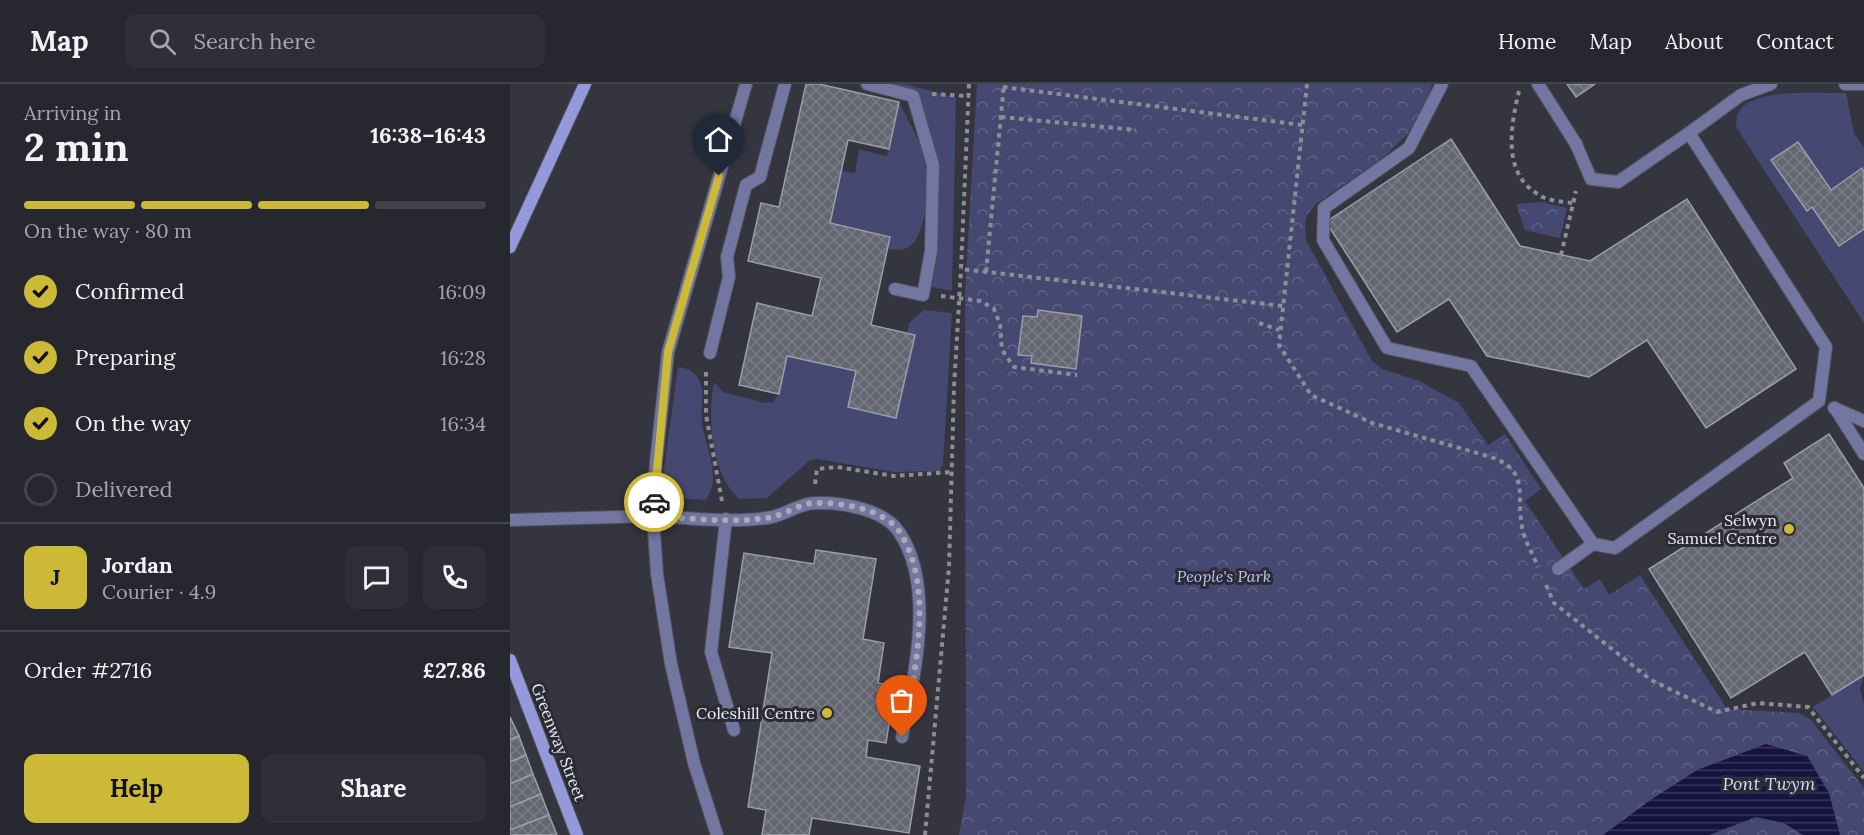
<!DOCTYPE html>
<html lang="en">
<head>
<meta charset="utf-8">
<style>
  :root { --surface:#27282f; --page:#2f3037; --text:#f1f3f6; --muted:#a4a6aa; --line:#43444b; --accent:#cdb938 }
  body { margin:0; font-family:Lora,serif; background:var(--page); color:var(--text); height:100vh; display:flex; flex-direction:column; font-size:22px; white-space:nowrap }
  * { box-sizing:border-box; margin:0 }
  p { font-size:20px; color:var(--muted) }
  .icon { flex:none; width:33px; height:33px; fill:none; stroke:currentColor; stroke-width:2; stroke-linecap:round; stroke-linejoin:round }
  .map { position:relative; flex:1; overflow:hidden }
  .sheet { display:flex; flex-direction:column; background:var(--surface); width:510px }
  .sheet>* { flex:none }
  .pin { position:absolute; display:grid; place-items:center; width:51px; height:51px; color:#fff; margin:-62px -26px; border-radius:50% 50% 50% 0; rotate:-45deg; box-shadow:0 0 6px #0007 }
  .pin .icon { rotate:45deg }
  .courier { position:absolute; display:grid; place-items:center; width:60px; height:60px; margin:-30px; border:4px solid #cdb938; border-radius:50%; background:#fff; color:#222; box-shadow:0 2px 8px #0007 }
  .overview em { font-style:normal; font-weight:800 }
  .overview div { display:flex; flex-direction:column-reverse }
  .overview { display:flex; align-items:center; justify-content:space-between; height:102px; padding:0 24px }
  h1 { font-size:39px; font-weight:800; line-height:45px }
  .bar { display:grid; grid-template-columns:repeat(4,1fr); gap:9px 6px; align-content:center; height:72px; padding:0 24px }
  .bar i { height:8px; border-radius:4px; background:var(--line) }
  .bar .selected { background:var(--accent) }
  .bar p { grid-column:span 4 }
  .line { display:flex; align-items:center; gap:15px; padding:0 24px; border-top:2px solid var(--line) }
  .line div { flex:1 }
  .round { display:grid; place-items:center; flex:none; width:63px; height:63px; border-radius:12px; background:var(--page) }
  ol { padding:0 24px; list-style:none }
  li { display:flex; align-items:center; gap:18px; height:66px }
  li p { margin-inline-start:auto }
  li .icon { padding:6px; border-radius:50%; background:var(--accent); color:#111; stroke-width:4 }
  li:last-child { color:var(--muted) }
  li i { width:33px; height:33px; border:3px solid var(--line); border-radius:50% }
  .cta { display:flex; gap:12px; margin-top:auto; padding:12px 24px }
  .cta a { flex:1; height:69px; border-radius:12px; background:var(--accent); color:#111; font-size:24px; font-weight:800; line-height:69px; text-align:center }
  .cta a+a { background:var(--page); color:var(--text) }
  header { display:flex; align-items:center; gap:36px; box-sizing:border-box; height:84px; padding:0 30px; background:var(--surface); border-bottom:2px solid var(--line) }
  header strong { font-size:28px }
  nav { display:flex; gap:33px; margin-inline-start:auto; font-size:21px }
  .search { width:420px; height:54px; background:var(--page); display:flex; align-items:center; gap:15px; box-sizing:border-box; padding:0 21px; border-radius:12px; color:var(--muted); font-size:22px }
  main { display:flex; flex:1; min-height:0 }
  .map>svg:first-child { display:block }
  .grass { fill:#454870 }
  .park { fill:url(#park-crowns) }
  .water { fill:url(#water-rules) }
  .building { fill:url(#building-cross-hatch); stroke:#9b9da9; stroke-width:1.5 }
  .lines { fill:none; stroke-linecap:round; stroke-linejoin:round }
  .lane-casing { stroke:#51525c; stroke-width:14 }
  .street-casing { stroke:#51525c; stroke-width:14 }
  .secondary-casing { stroke:#51525c; stroke-width:14 }
  .path { stroke:#8d8d96; stroke-width:4; stroke-dasharray:4.5 4.5; stroke-linecap:butt }
  .lane { stroke:#7276a0; stroke-width:12 }
  .street { stroke:#7276a0; stroke-width:12 }
  .secondary { stroke:#9499dc; stroke-width:12 }
  .done { stroke:#ababb3; stroke-width:6; stroke-dasharray:0 10.8 }
  .route { stroke:#cdb938; stroke-width:8 }
  .poi-dot { fill:#cdb938; stroke:#2a2b35; stroke-width:2 }
  .labels { text-anchor:middle; dominant-baseline:central; stroke-width:6; stroke-linejoin:round; paint-order:stroke }
  .poi-label { font-size:16px; fill:#ebebf2; stroke:#2a2b35; text-anchor:end }
  .park-label { font-size:16px; font-style:italic; fill:#c1c5f6; stroke:#2a2b35 }
  .street-label { font-size:16px; fill:#ebebf2; stroke:#2a2b35 }
  .water-label { font-size:18px; font-style:italic; fill:#d4d8f9; stroke:#2a2b35 }
</style>
</head>
<body>
<header>
<strong>Map</strong>
<div class="search"><svg class="icon" aria-label="search" viewBox="0 0 24 24"><circle cx="10" cy="10" r="6"/><path d="M15 15l6 6"/></svg>Search here</div>
<nav><a>Home</a><a>Map</a><a>About</a><a>Contact</a></nav>
</header>
<main>
<section class="sheet">
<div class="overview"><div><h1>2 min</h1><p>Arriving in</p></div><em>16:38–16:43</em></div>
<div class="bar"><i class="selected"></i><i class="selected"></i><i class="selected"></i><i></i><p>On the way · 80 m</p></div>
<ol>
<li><svg class="icon" aria-label="check" viewBox="0 0 24 24"><path d="M5 12l5 5 9-10"/></svg>Confirmed<p>16:09</p></li>
<li><svg class="icon" aria-label="check" viewBox="0 0 24 24"><path d="M5 12l5 5 9-10"/></svg>Preparing<p>16:28</p></li>
<li><svg class="icon" aria-label="check" viewBox="0 0 24 24"><path d="M5 12l5 5 9-10"/></svg>On the way<p>16:34</p></li>
<li><i></i>Delivered</li>
</ol>
<div class="line" style="height:108px"><b class="round" style="background:var(--accent);color:#111">J</b><div><b>Jordan</b><p>Courier · 4.9</p></div><a class="round"><svg class="icon" aria-label="chat" viewBox="0 0 24 24"><path d="M4 5h16v11H9l-5 4z"/></svg></a><a class="round"><svg class="icon" aria-label="phone" viewBox="0 0 24 24"><path d="M5 4h4l2 5-3 2q2 4 5 5l2-3 5 2v4C11 20 4 13 5 4z"/></svg></a></div>
<div class="line" style="height:78px"><div>Order #2716</div><b>£27.86</b></div>
<div class="cta"><a>Help</a><a>Share</a></div>
</section>
<div class="map">
<svg width="1354" height="751" viewBox="0 0 1354 751">
  <defs>
    <pattern id="park-crowns" width="20" height="18" patternUnits="userSpaceOnUse" patternTransform="scale(1.5)"><rect width="20" height="18" fill="#454870"/><path d="M2 6a3 3 0 1 1 6 0M12 15a3 3 0 1 1 6 0" fill="none" stroke="#606385"/></pattern>
    <pattern id="water-rules" width="6" height="5" patternUnits="userSpaceOnUse" patternTransform="scale(1.5)"><rect width="6" height="5" fill="#161341"/><path d="M0 2.5h6" fill="none" stroke="#38365d"/></pattern>
    <pattern id="building-cross-hatch" width="8" height="8" patternUnits="userSpaceOnUse" patternTransform="scale(1.5)"><rect width="8" height="8" fill="#646671"/><path d="M0 0l8 8M0 8l8-8" fill="none" stroke="#7a7c86"/></pattern>
  </defs>
  <rect width="100%" height="100%" fill="#34353f"/>
  <!-- grass -->
  <g class="grass">
    <polygon points="366,0 395,0 446,14 442,207 418,202 426,80 407,11"/>
    <path d="M1336 9 1344 49 1354 64V88L1351 85 1321 106 1288 58 1261 76 1297 127 1302 123 1329 162 1354 145V239L1226 43C1227 39 1226 33 1228 29 1243 2 1309 10 1336 9Z"/>
    <path d="M389 18C398 37 411 57 416 78 420 96 417 151 400 162 393 167 386 166 378 165L380 153 320 139 331 87 345 89 349 65 377 72Z"/>
    <path d="M414 226 442 229 433 381 429 387 385 388 307 375 299 377 257 414 229 415C201 390 197 333 204 298L213 308 255 319 263 318 269 310 277 272 346 287 338 323 386 334 404 251 397 249 399 239Z"/>
    <path d="M168 283C178 284 186 288 190 298 196 311 190 325 192 339 195 363 213 393 196 416L176 415 160 401 152 400Z"/>
    <polygon points="1354,591 1350,605 1354,620 1354,688 1303,623"/>
  </g>
  <!-- park -->
  <g class="park">
    <polygon points="467,0 922,0 917,22 908,40 874,73 807,119 797,131 795,140 796,156 862,277 872,285 909,297 949,319 978,361 995,350 1031,405 1015,417 1074,505 1090,495 1099,511 1130,491 1217,625 1289,629 1300,635 1354,704 1354,751 449,751 456,712 455,208"/>
    <polygon points="1031,118 1057,124 1050,154 1015,146 1006,120"/>
  </g>
  <!-- water -->
  <polygon class="water" points="1256,660 1297,672 1319,709 1330,751 1293,751 1274,739 1246,733 1199,751 1093,751 1139,717 1187,686"/>
  <!-- building -->
  <g class="building">
    <polygon points="296,0 309,0 389,18 379,65 338,56 320,139 380,153 361,241 405,251 386,334 338,323 346,287 277,272 269,310 229,301 247,219 302,232 311,194 238,177 251,119 269,123"/>
    <polygon points="1057,0 1085,0 1066,13"/>
    <polygon points="941,55 1010,162 1080,177 1177,115 1286,285 1196,344 1137,256 1079,293 977,272 939,215 887,248 816,138"/>
    <polygon points="1288,58 1321,106 1352,84 1354,88 1354,145 1329,162 1302,123 1297,127 1261,76"/>
    <polygon points="528,226 572,232 566,285 521,279 522,272 508,271 513,232 527,233"/>
    <polygon points="1319,350 1354,404 1354,591 1322,611 1295,568 1221,614 1139,485 1283,394 1274,379"/>
    <polygon points="306,466 366,475 353,555 374,559 368,599 385,602 376,659 358,656 356,673 410,682 399,749 302,734 299,751 252,751 256,726 238,723 262,569 219,563 234,469 304,480"/>
    <polygon points="0,633 9,652 0,656"/>
    <polygon points="9,652 16,671 0,678 0,656"/>
    <polygon points="16,671 23,690 0,700 0,678"/>
    <polygon points="23,690 31,710 0,723 0,700"/>
    <polygon points="31,710 39,731 0,746 0,723"/>
    <polygon points="39,731 47,751 0,751 0,746"/>
  </g>
  <g class="lines">
    <defs>
      <g id="lane">
        <polyline points="357,0 403,12 423,81 421,167 413,211 385,205"/>
        <polyline points="932,0 899,64 814,124 813,156 877,264 961,282 1083,460 1105,464 1309,317 1316,263 1179,49 1231,11 1261,0"/>
        <polyline points="1335,0 1354,0"/>
        <polyline points="1066,60 1081,95 1108,98 1179,49"/>
        <polyline points="200,269 219,193 217,173 236,101 250,93 275,0"/>
        <polyline points="1324,324 1354,337"/>
        <polyline points="1325,324 1354,370"/>
        <path d="M143 432C182 434 224 440 262 433 276 430 291 419 305 419 331 418 374 425 389 448 426 502 404 593 392 653"/>
        <polyline points="216,435 201,568 224,646"/>
        <polyline points="1048,485 1083,460"/>
        <polyline points="207,751 184,679 161,580 147,490 143,432 146,378 158,268 236,0"/>
      </g>
      <g id="street">
        <polyline points="1028,0 1066,60"/>
        <polyline points="0,436 143,432"/>
      </g>
      <g id="secondary">
        <polyline points="0,163 75,0"/>
        <polyline points="0,576 67,751"/>
      </g>
    </defs>
    <!-- lane casing -->
    <use href="#lane" class="lane-casing"/>
    <!-- street casing -->
    <use href="#street" class="street-casing"/>
    <!-- secondary casing -->
    <use href="#secondary" class="secondary-casing"/>
    <!-- path -->
    <g class="path">
      <polyline points="459,0 451,185 773,222"/>
      <path d="M797 0 769 261 801 311 862 339 981 373C1020 387 1006 410 1012 443 1014 456 1023 470 1028 483"/>
      <polyline points="493,3 792,41"/>
      <path d="M1009 7C1000 45 991 94 1035 114 1043 117 1054 118 1063 119"/>
      <polyline points="422,10 459,12"/>
      <polyline points="491,33 626,46"/>
      <polyline points="1051,171 1066,107"/>
      <polyline points="476,188 494,0"/>
      <polyline points="431,212 471,217 484,225 490,240 492,266 504,283 567,291"/>
      <polyline points="749,239 769,246"/>
      <polyline points="196,288 196,331 212,417"/>
      <polyline points="305,400 307,385 327,383 384,392 442,388"/>
      <polyline points="1036,501 1044,519 1141,596 1207,628 1248,619 1298,623 1354,694"/>
      <polyline points="415,751 439,483 444,303 451,185"/>
    </g>
    <!-- lane -->
    <use href="#lane" class="lane"/>
    <!-- street -->
    <use href="#street" class="street"/>
    <!-- secondary -->
    <use href="#secondary" class="secondary"/>
  </g>
  <g class="lines">
    <!-- done -->
    <path class="done" d="M144 418 143 432C182 434 224 440 262 433 276 430 291 419 305 419 330 418 374 425 389 447 426 503 404 593 392 653"/>
    <!-- route -->
    <polyline class="route" points="144,418 158,268 209,92"/>
  </g>
  <!-- markers -->
  <g class="poi-dot">
    <circle cx="1279" cy="445" r="6"/>
    <circle cx="317" cy="629" r="6"/>
  </g>
  <g class="labels">
    <!-- poi labels -->
    <g class="poi-label">
      <text x="1267" y="436">Selwyn<tspan x="1267" dy="18">Samuel Centre</tspan></text>
      <text x="305" y="629">Coleshill Centre</text>
    </g>
    <!-- park labels -->
    <g class="park-label">
      <text x="714" y="492">People's Park</text>
    </g>
    <!-- street labels -->
    <g class="street-label">
      <text transform="translate(49 658) rotate(69)">Greenway Street</text>
    </g>
    <!-- water labels -->
    <g class="water-label">
      <text x="1259" y="699">Pont Twym</text>
    </g>
  </g>
</svg>
<div class="pin" style="left:392px;top:653px;background:#ea580c"><svg class="icon" aria-label="bag" viewBox="0 0 24 24"><path d="M5 8h14l-1 12H6zM9 8a3 3 0 0 1 6 0"/></svg></div>
<div class="pin" style="left:209px;top:92px;background:#1f2937"><svg class="icon" aria-label="home" viewBox="0 0 24 24"><path d="M3 11l9-7 9 7M6 9v11h12V9"/></svg></div>
<div class="courier" style="left:144px;top:418px"><svg class="icon" aria-label="car" viewBox="0 0 24 24"><path d="M5 17H2v-5l4-1 3-4h7l3 4 3 1v5h-3M9 17h6M6 11h13"/><circle cx="7" cy="17" r="2"/><circle cx="17" cy="17" r="2"/></svg></div>
</div>
</main>
</body>
</html>
